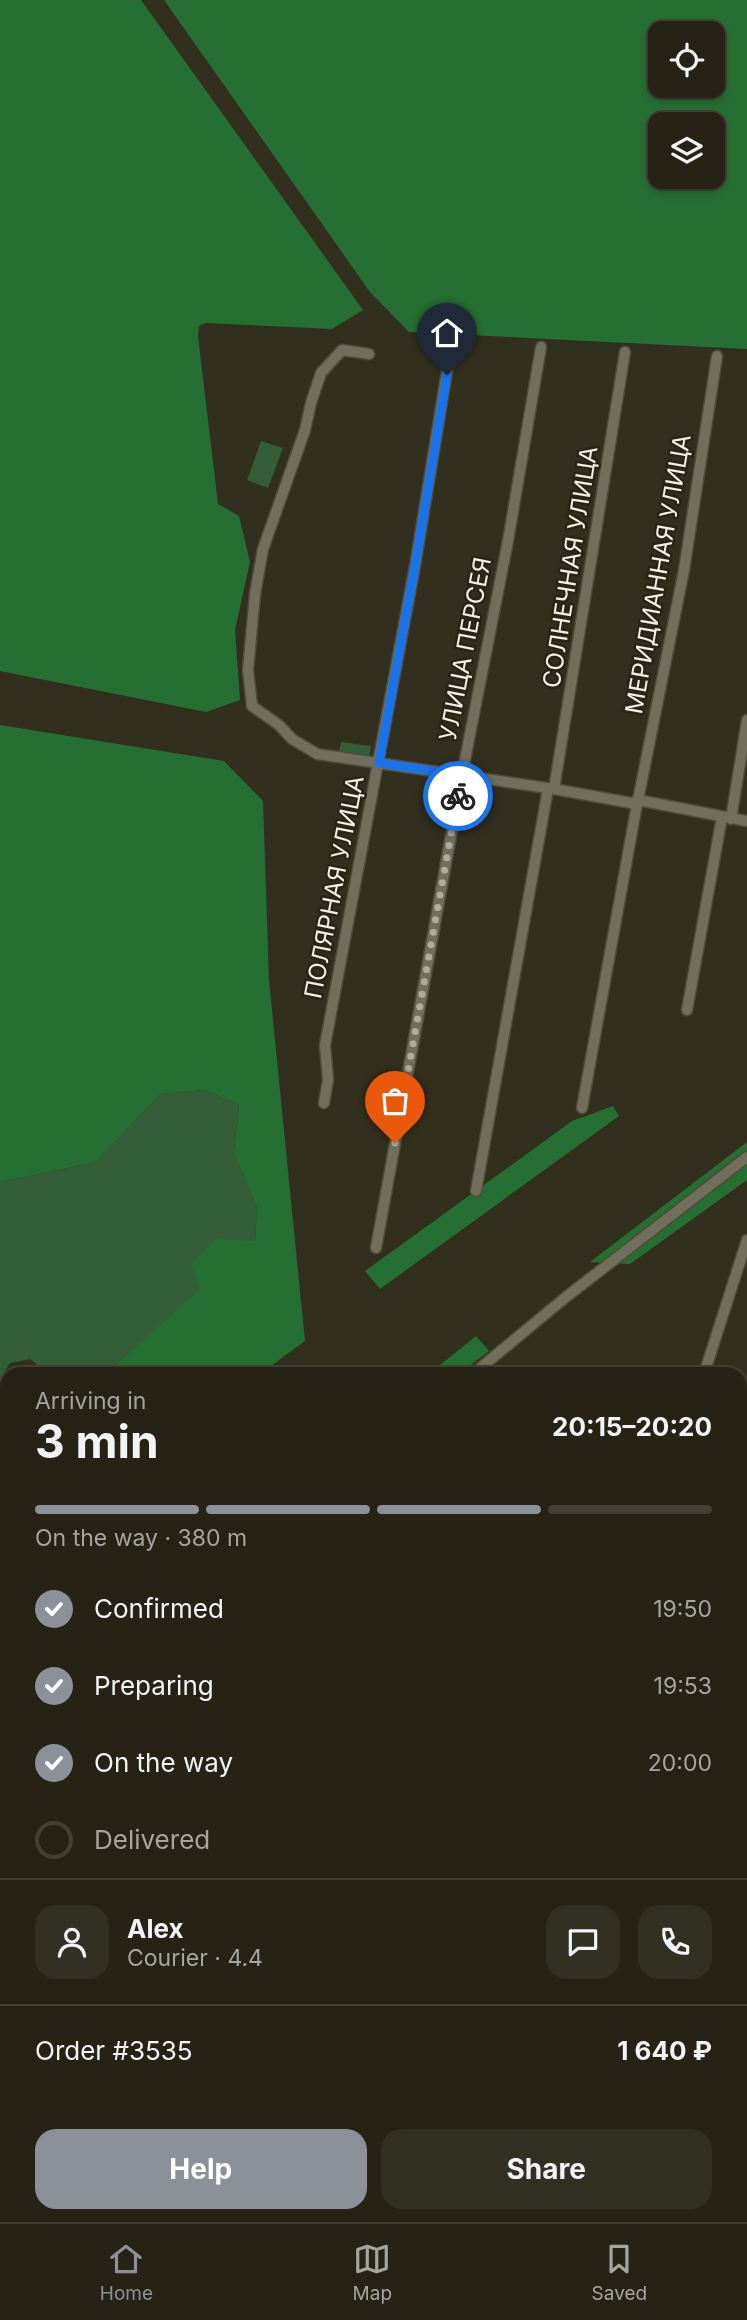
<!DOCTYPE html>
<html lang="en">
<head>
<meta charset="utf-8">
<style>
  :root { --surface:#262316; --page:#322f23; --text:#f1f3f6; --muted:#a4a4a1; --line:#424035; --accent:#8c9099 }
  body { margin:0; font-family:Inter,sans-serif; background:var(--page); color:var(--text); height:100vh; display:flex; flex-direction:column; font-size:26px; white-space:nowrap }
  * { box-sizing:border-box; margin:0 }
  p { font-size:23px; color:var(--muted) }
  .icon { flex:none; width:38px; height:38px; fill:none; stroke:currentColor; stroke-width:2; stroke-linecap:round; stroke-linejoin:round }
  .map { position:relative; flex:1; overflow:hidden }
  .drawer { position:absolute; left:0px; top:1367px; width:747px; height:856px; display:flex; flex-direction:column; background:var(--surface); border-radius:21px 21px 0 0; box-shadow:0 4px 10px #0003,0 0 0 2px var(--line) }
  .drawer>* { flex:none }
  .controls { position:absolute; left:648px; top:21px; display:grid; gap:14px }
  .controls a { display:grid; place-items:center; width:77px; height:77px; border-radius:14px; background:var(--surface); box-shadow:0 4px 10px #0003,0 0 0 2px var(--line); font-size:35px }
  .pin { position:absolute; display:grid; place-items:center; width:60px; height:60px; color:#fff; margin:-72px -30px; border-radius:50% 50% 50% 0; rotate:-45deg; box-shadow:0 0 7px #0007 }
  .pin .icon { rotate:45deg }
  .courier { position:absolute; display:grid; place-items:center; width:70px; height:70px; margin:-35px; border:5px solid #1a73e8; border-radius:50%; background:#fff; color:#222; box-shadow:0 2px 9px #0007 }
  .summary em { font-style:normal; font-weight:700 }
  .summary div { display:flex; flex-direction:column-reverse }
  .summary { display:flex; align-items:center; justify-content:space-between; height:119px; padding:0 35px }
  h1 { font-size:46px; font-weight:700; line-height:52px }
  .bar { display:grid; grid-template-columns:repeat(4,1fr); gap:10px 7px; align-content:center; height:84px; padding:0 35px }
  .bar i { height:9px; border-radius:5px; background:var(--line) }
  .bar .selected { background:var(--accent) }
  .bar p { grid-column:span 4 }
  .line { display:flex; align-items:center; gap:18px; padding:0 35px; border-top:2px solid var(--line) }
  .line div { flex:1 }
  .round { display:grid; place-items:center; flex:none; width:74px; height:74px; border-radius:21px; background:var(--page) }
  ol { padding:0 35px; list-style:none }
  li { display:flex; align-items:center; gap:21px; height:77px }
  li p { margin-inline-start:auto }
  li .icon { padding:7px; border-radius:50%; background:var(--accent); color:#fff; stroke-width:4 }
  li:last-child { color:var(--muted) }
  li i { width:38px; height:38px; border:4px solid var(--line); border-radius:50% }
  .cta { display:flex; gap:14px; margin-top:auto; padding:14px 35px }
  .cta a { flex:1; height:80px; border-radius:21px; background:var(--accent); color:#fff; font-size:28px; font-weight:700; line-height:80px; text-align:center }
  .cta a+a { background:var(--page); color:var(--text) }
  .tab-bar { display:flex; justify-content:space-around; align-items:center; height:98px; border-top:2px solid var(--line); background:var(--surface); font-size:19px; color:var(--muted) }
  .tab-bar a { display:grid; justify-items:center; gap:4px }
  .tab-bar .selected { color:var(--accent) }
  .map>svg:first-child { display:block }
  .green { fill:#335e38 }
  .forest { fill:#266f32; fill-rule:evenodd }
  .water { fill:#266879 }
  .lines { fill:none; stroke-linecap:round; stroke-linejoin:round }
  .minor-casing { stroke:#4e4b3c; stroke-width:13 }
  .minor { stroke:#716e5b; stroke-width:10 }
  .done { stroke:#afac9f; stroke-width:7; stroke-dasharray:0 12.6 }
  .route { stroke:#1a73e8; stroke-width:9 }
  .labels { text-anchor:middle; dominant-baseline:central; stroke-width:5; stroke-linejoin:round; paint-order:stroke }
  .street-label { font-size:24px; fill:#f2f0e5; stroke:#282515 }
</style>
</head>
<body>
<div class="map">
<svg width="747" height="2222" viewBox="0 0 747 2222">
  <rect width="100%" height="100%" fill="#322f1e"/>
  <!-- green -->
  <g class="green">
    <polygon points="261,441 283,448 268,488 247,480"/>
    <polygon points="341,742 371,746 369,757 339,752"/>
    <polygon points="204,1090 239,1105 234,1151 257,1208 255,1241 106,1374 48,1374 30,1359 10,1363 0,1379 0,1182 96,1162 161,1094"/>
  </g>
  <!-- forest -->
  <g class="forest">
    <polygon points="0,0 141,0 363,310 332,329 206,323 199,326 198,336 218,504 239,516 250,562 235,630 240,700 206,712 0,671"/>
    <path d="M164 0H747V349L409 332 370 292ZM660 33H712V86H660ZM660 124H712V177H660Z"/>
    <polygon points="0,725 224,761 263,801 269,980 305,1341 260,1374 106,1374 200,1289 191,1264 215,1239 255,1241 257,1208 234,1152 239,1105 204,1090 161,1094 96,1162 0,1182"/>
    <polygon points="613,1106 619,1116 380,1289 365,1271 572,1121"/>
    <polygon points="747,1142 747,1180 630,1264 590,1262"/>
    <polygon points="476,1336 489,1351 459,1374 429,1374"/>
    <polygon points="7,1586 7,1715 0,1720 0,1590"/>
    <polygon points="7,1735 7,2129 0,2134 0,1740"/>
  </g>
  <!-- water -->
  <polygon class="water" points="7,2156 7,2216 248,2216 255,2222 0,2222 0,2161"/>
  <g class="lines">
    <defs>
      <g id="minor">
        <polyline points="369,354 342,350 321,373 311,403 305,430 263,549 255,594 248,670 252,706 279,725 292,739 317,754 554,789 637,804 638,800 747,821"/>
        <polyline points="554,789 625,352"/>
        <polyline points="638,800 684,570 717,356"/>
        <polyline points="731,819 747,720"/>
        <polyline points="687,1010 722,817"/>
        <polyline points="324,1103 328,1080 325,1045 415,566 451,347"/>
        <polyline points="582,1108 637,804"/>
        <polyline points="476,1191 548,789"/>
        <polyline points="376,1248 462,775 508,541 541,347"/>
        <polyline points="473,1374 566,1297 747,1157"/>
        <polyline points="704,1374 747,1240"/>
        <polyline points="740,1488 747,1469"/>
        <polyline points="0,1730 7,1725"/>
        <polyline points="740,1865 747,1867"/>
        <polyline points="740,2156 747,2137"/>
        <polyline points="692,2216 713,2222"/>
      </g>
    </defs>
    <!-- minor casing -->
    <use href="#minor" class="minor-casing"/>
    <!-- minor -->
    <use href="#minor" class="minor"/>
  </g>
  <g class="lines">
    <!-- done -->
    <polyline class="done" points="395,1143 458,796"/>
    <!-- route -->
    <polyline class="route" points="447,375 415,566 379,763 462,775 458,796"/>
  </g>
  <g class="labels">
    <!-- street labels -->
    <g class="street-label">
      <text transform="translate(570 567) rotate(-81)">СОЛНЕЧНАЯ УЛИЦА</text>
      <text transform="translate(658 574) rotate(-80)">МЕРИДИАННАЯ УЛИЦА</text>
      <text transform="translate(465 649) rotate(-79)">УЛИЦА ПЕРСЕЯ</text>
      <text transform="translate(334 887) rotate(-79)">ПОЛЯРНАЯ УЛИЦА</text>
    </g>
  </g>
</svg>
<div class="controls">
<a><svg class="icon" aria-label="locate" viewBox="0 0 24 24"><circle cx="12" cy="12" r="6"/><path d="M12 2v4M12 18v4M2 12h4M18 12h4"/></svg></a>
<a><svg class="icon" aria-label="layers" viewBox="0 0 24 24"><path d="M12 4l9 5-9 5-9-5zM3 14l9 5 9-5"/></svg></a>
</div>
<div class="pin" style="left:395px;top:1143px;background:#ea580c"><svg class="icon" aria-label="bag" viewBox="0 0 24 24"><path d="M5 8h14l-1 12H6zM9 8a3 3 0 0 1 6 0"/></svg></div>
<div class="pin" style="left:447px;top:375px;background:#1f2937"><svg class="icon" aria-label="home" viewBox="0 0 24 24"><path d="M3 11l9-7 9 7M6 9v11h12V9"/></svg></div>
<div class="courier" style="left:458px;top:796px"><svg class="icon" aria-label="bike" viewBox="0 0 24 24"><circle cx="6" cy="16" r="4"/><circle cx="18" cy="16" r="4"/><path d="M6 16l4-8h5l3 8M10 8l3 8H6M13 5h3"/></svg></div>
<section class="drawer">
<div class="summary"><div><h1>3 min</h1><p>Arriving in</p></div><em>20:15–20:20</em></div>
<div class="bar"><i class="selected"></i><i class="selected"></i><i class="selected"></i><i></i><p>On the way · 380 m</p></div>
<ol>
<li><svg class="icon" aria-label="check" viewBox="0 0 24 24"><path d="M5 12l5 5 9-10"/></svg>Confirmed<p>19:50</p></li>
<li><svg class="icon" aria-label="check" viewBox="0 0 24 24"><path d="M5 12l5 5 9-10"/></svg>Preparing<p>19:53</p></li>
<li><svg class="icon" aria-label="check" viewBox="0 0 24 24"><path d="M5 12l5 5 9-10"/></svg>On the way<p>20:00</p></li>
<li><i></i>Delivered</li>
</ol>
<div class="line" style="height:126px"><a class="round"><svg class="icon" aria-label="person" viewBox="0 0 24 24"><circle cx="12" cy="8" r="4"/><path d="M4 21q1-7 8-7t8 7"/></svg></a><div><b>Alex</b><p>Courier · 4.4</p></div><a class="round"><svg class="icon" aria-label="chat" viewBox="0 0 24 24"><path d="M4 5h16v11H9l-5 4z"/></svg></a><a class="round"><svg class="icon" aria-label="phone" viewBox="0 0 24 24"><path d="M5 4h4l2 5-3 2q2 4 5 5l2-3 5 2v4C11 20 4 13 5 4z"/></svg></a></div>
<div class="line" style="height:91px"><div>Order #3535</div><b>1 640 ₽</b></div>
<div class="cta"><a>Help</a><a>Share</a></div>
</section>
</div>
<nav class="tab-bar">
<a class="selected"><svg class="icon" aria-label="home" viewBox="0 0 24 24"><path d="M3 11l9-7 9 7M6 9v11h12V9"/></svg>Home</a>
<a><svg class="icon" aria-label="map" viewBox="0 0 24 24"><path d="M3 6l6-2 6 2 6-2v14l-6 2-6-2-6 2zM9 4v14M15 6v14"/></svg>Map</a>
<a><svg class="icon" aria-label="saved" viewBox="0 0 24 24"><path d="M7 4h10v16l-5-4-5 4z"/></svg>Saved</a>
</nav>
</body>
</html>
